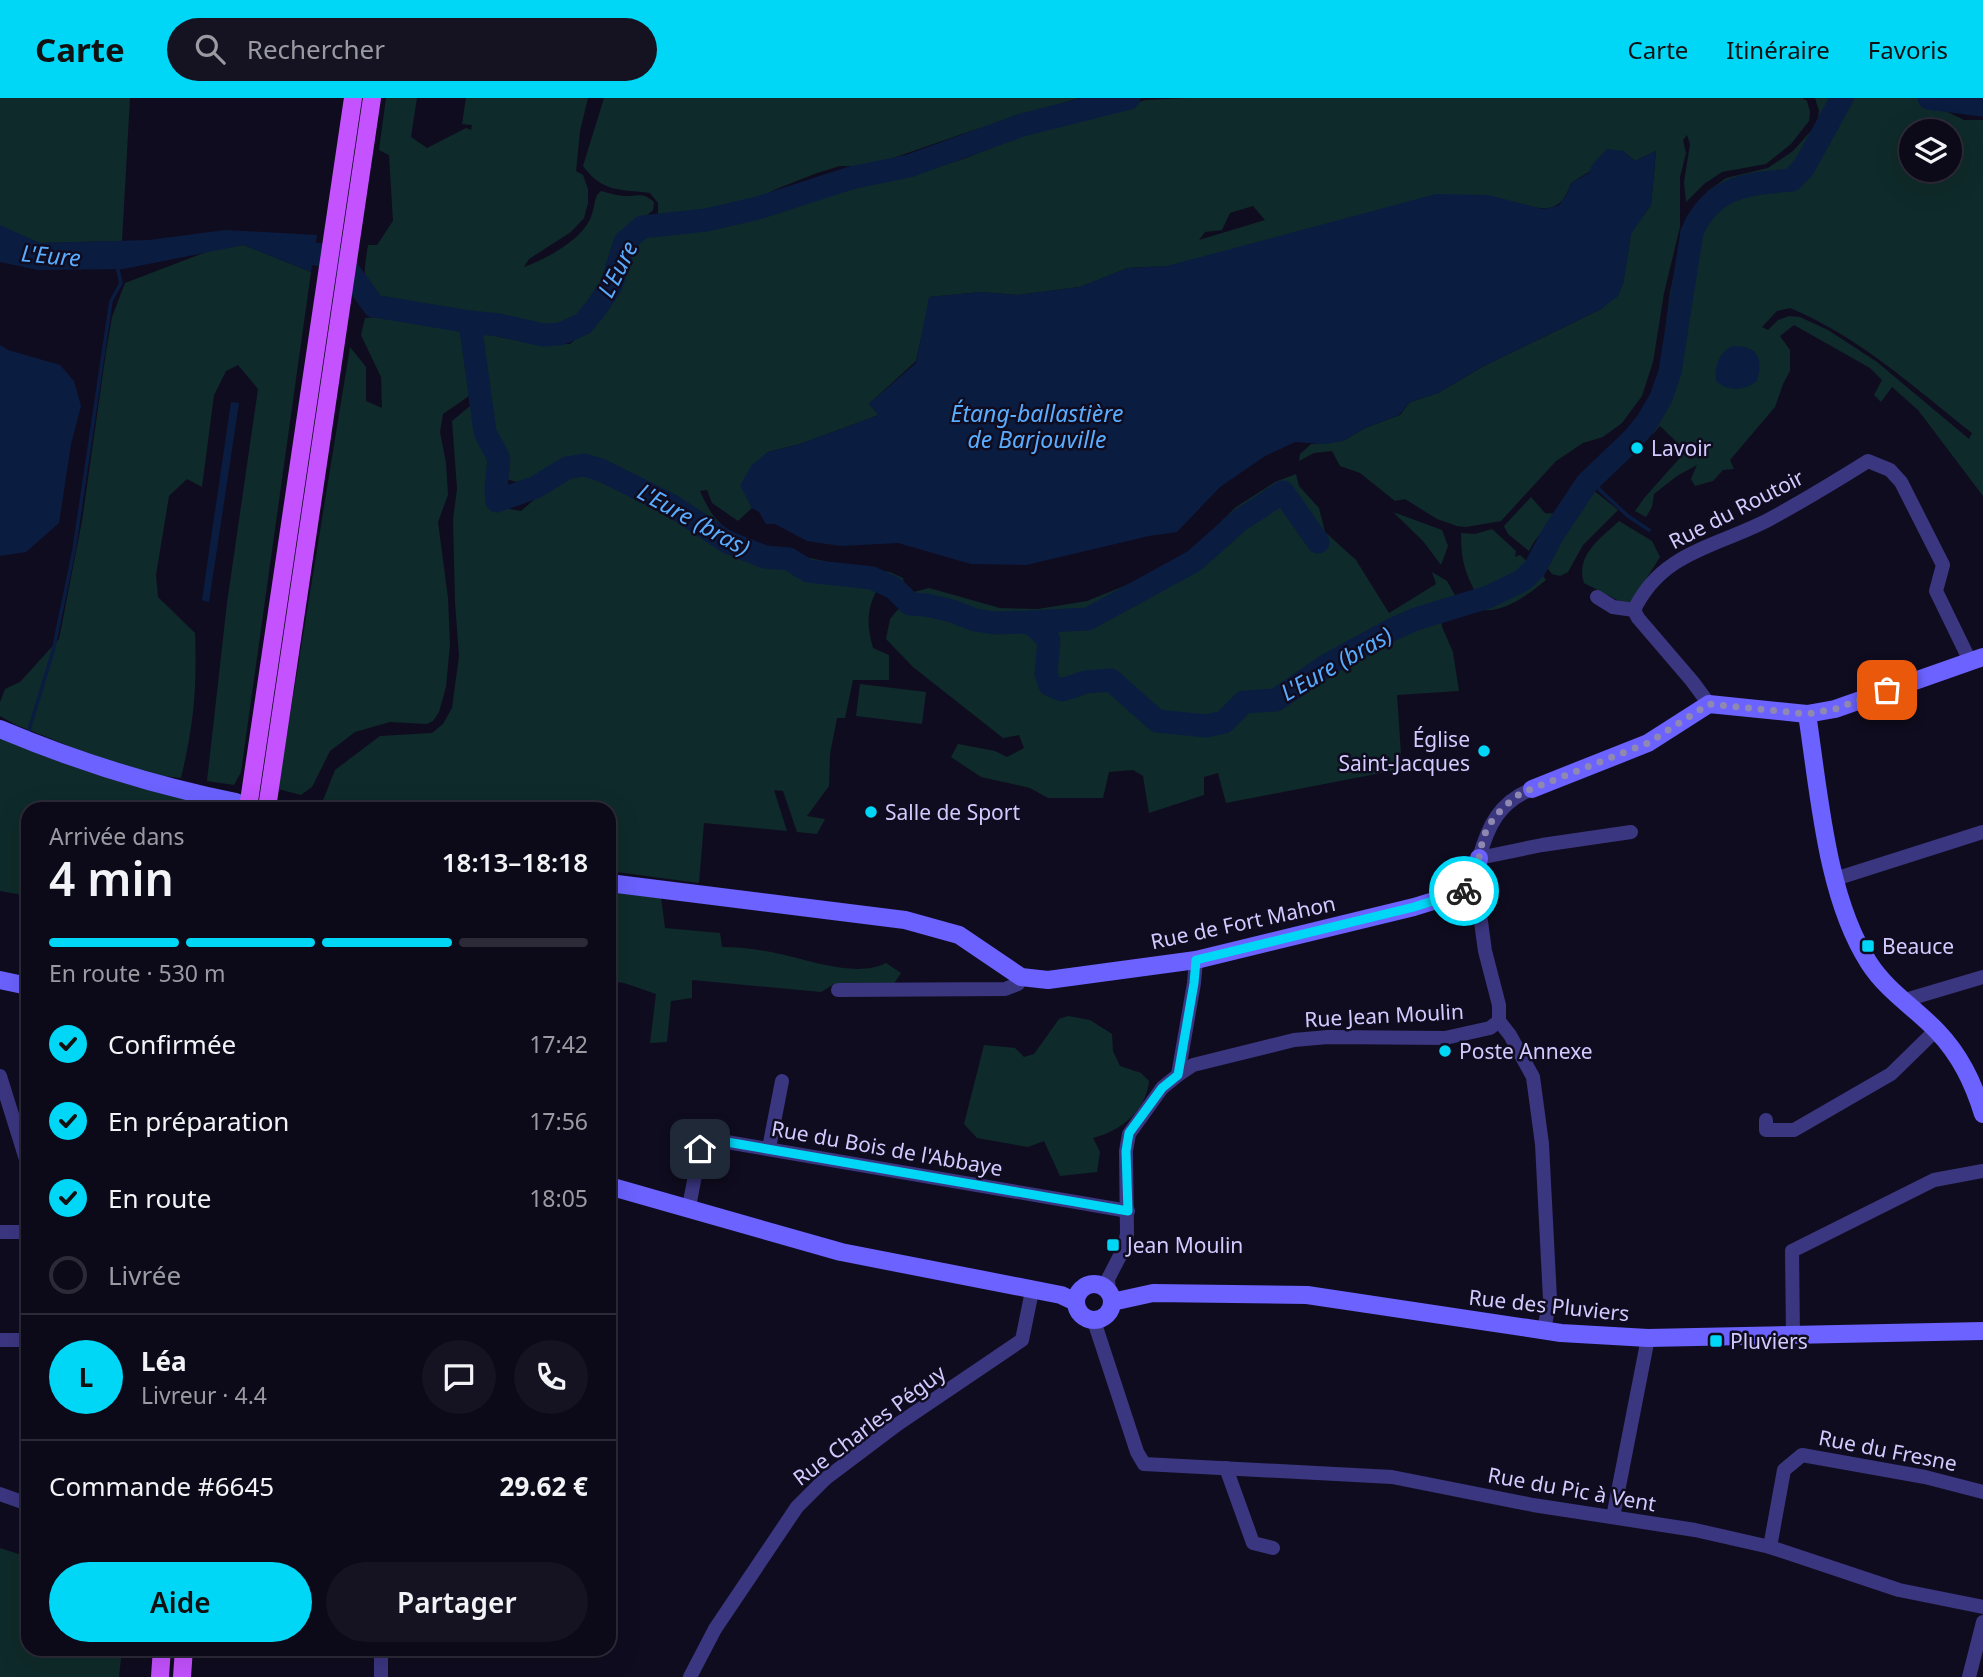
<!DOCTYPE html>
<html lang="fr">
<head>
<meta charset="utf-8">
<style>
  :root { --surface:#0c0918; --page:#151221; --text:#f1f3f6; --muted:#9a9aa2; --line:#2c2a37; --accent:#00d6f6 }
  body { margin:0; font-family:"Noto Sans",sans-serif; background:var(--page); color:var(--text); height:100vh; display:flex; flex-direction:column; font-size:26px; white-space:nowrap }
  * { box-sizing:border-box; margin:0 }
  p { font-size:23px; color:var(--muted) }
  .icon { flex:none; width:38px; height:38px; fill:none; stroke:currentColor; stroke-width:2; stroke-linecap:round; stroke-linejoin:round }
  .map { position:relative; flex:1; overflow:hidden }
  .details { position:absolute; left:21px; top:704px; width:595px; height:854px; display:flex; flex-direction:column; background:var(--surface); border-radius:21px; box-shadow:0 7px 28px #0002,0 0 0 2px var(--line) }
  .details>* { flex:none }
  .tools { position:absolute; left:1899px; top:21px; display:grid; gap:14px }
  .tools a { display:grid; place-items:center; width:63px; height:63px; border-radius:50%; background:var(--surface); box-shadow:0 7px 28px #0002,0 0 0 2px var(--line); font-size:35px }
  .pin { position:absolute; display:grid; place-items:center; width:60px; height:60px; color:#fff; margin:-30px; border-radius:14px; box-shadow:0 4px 10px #0006 }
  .courier { position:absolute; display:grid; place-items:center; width:70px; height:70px; margin:-35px; border:5px solid #00d6f6; border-radius:50%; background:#fff; color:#222; box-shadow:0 2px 9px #0007 }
  .summary em { font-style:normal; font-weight:600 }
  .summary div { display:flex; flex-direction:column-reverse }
  .summary { display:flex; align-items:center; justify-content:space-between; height:119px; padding:0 28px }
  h1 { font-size:46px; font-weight:600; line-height:52px }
  .bar { display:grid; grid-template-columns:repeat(4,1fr); gap:10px 7px; align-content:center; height:84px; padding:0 28px }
  .bar i { height:9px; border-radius:5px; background:var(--line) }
  .bar .on { background:var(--accent) }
  .bar p { grid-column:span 4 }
  .line { display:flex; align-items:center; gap:18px; padding:0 28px; border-top:2px solid var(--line) }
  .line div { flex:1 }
  .round { display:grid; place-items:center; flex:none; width:74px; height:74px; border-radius:37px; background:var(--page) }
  ol { padding:0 28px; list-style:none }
  li { display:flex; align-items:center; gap:21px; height:77px }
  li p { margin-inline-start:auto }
  li .icon { padding:7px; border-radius:50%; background:var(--accent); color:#111; stroke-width:4 }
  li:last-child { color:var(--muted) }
  li i { width:38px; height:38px; border:4px solid var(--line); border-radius:50% }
  .primary-button { display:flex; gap:14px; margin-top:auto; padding:14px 28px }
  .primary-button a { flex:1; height:80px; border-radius:42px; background:var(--accent); color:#111; font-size:28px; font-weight:600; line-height:80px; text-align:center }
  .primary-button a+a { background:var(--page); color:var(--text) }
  header { display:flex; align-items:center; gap:42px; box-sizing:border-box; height:98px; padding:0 35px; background:var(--accent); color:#111 }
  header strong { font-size:33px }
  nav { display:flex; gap:38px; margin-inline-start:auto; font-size:24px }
  .search { width:490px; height:63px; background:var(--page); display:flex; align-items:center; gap:18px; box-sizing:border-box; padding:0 24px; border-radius:38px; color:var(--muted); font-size:26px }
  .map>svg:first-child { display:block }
  .green { fill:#0f2a2a; fill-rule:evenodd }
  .water { fill:#0a1d41 }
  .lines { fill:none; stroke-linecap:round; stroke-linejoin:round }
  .stream { stroke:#0a1d41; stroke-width:3.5 }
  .river { stroke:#0a1d41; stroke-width:23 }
  .street { stroke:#3b3680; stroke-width:14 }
  .secondary { stroke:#6b62ff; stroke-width:18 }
  .primary { stroke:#c452ff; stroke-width:18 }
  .done { stroke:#8f88b1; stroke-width:7; stroke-dasharray:0 12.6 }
  .route { stroke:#00d6f6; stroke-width:9 }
  .poi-dot { fill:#00d6f6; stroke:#100c20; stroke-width:2.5 }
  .labels { text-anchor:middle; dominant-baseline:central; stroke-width:5; stroke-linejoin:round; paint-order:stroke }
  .poi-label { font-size:21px; fill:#d3cbff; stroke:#100c20; text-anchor:start }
  .street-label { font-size:21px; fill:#d3cbff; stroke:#100c20 }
  .water-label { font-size:23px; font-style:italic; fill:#59adff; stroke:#100c20 }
</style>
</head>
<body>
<header>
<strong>Carte</strong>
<div class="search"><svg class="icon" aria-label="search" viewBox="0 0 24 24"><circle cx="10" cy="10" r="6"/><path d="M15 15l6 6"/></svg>Rechercher</div>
<nav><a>Carte</a><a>Itinéraire</a><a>Favoris</a></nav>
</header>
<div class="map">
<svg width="1983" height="1579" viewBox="0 0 1983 1579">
  <rect width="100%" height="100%" fill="#100c20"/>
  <!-- green -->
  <g class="green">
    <polygon points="0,0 130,0 122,143 40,145 0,130"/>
    <path d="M386 0H417L411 39 427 50 466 30 471 32 472 27 462 26 466 0H588L580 33 576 73 583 77 588 91V105L584 120 571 134 529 161 524 169C546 161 582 142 591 119 594 112 594 104 597 97L601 93C609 95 618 98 626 98 639 98 643 94 654 104L653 112C640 124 621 133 613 149 610 155 610 164 609 170 603 197 591 217 565 229 542 240 517 214 491 223L377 204C361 180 364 175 368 147H377L393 123 389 57 379 52Z"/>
    <path d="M604 0H1079L971 33 870 68H840L817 75 774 92 744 111 707 118 658 123V105L650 95C620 91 603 95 583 68Z"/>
    <path d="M1188 0H1802L1807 3 1810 14 1809 23 1791 46 1766 66 1722 74 1704 86 1686 104 1684 84 1690 46 1687 37 1683 42 1686 55 1680 79V129L1664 195 1653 264 1642 298 1622 325 1603 339 1583 345 1556 363 1501 423 1466 429 1457 428 1437 421 1405 401 1395 403 1360 375 1340 368 1332 353 1314 355 1299 363 1300 356 1311 346 1343 343 1365 330 1400 317 1410 304 1438 295 1482 269 1601 211 1623 186 1631 135 1651 107 1656 53 1635 63 1623 53 1571 85C1561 115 1547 112 1520 107L1167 168 1128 170 1080 189 1017 197 981 194 930 199 916 263 869 306 879 317 800 346 768 354 741 387 752 410 738 423 712 405 707 392 700 393C707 409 716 426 733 434 777 458 841 466 890 474L903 480 905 488 877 492C866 512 867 529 873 550L889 557V582H853L845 620H837L830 656 829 688 807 718 825 721 817 736 797 734 783 693 774 692 787 733 704 725 699 785 609 773V710H320L335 672 380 638 432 635 443 626 452 610 459 558 455 504 453 422 457 391 452 323 470 308 469 298 443 316 440 334 446 365 448 397 438 424 448 500 450 546 446 589 439 614 433 623 427 626 390 624 355 634 330 653 312 689 301 697 278 691 350 249 366 269V303L382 310 381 279 361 237 365 220 392 218 412 225H436L481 231 499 239 537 245 570 246 597 222 614 198 617 180 629 148 642 136 731 123 806 98 916 76 966 60 1060 22 1146 2ZM1253 108 1265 122 1199 142 1205 134 1222 132 1230 115ZM592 359 559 380 521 413 486 407 498 375C530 401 561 365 592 359Z"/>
    <path d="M1815 0H1839L1802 67 1791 79C1744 85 1713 84 1690 132L1672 236 1665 233 1670 194 1687 118 1708 93 1726 80 1768 70 1793 53 1817 26 1819 13Z"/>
    <path d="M1846 0H1919L1964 22H1983V398L1918 312 1892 289 1881 304 1874 297 1882 282 1870 270 1794 227 1780 238 1790 252V273L1783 286 1775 309 1730 362 1734 371 1723 372 1713 383 1695 388 1691 381 1697 367 1677 378 1654 396 1652 409 1646 419 1635 413 1645 399 1686 353 1660 328 1653 336 1648 332 1667 299 1677 268 1700 126 1710 113 1725 102 1754 91 1783 89 1794 83 1806 72ZM1911 33H1950V72H1911ZM1790 210C1861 240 1912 288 1972 335L1969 341 1877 264 1828 232 1800 219 1789 218 1778 222 1768 232 1762 229 1777 213Z"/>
    <path d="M244 147 311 174 241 674 234 687 207 683 227 505 258 291 238 267 226 273 214 297 202 389 187 381 169 398 156 477 158 499 195 535C197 590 194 626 181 680 123 675 70 647 16 627L0 618V604L5 591 20 584 59 541 82 423 106 254 112 219 125 185 214 151Z"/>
    <polygon points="1296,376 1299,388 1319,410 1325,434 1356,462 1389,515 1436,486 1432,474 1447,483 1456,499 1440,509 1442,529 1453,554 1459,593 1397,597 1402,671 1226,705 1218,675 1204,679 1204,697 1149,715 1143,678 1133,672 1109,674 1103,700 1048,700 1030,690 981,679 951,659 958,646 995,653 1007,659 1024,650 1019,637 1003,640 913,569 886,541 890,521 900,509 919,512 906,496 929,490 1000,510 1038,511 1087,503 1134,484 1190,454 1236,409 1275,384"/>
    <polygon points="1592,391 1618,412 1583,447 1568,474 1560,478 1552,476 1545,467 1552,460 1579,407"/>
    <path d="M1531 399 1545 415 1558 416C1547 429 1536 438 1529 453L1508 436 1504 428Z"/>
    <polygon points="1393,414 1442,432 1448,448 1441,467 1423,443"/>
    <path d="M1619 423 1652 443 1660 459 1629 508 1584 485C1575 457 1601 440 1619 423Z"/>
    <path d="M1492 431 1516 453 1515 459 1520 457 1530 466 1522 475 1476 495C1464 473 1461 460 1461 435L1475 436Z"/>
    <path d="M1539 472 1546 482C1529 496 1504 515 1481 512L1477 508C1502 500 1524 495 1539 472Z"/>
    <polygon points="860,586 926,594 922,626 856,618"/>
    <polygon points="0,636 72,667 218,710 28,710 28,798 0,793"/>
    <path d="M609 793 661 799 665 830 720 835 722 849C739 849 755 851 771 854 804 860 855 881 886 865L901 875 893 887 836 885 821 894 692 882V900L671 903 667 944 650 945 656 896 624 885 609 883Z"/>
    <path d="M1068 918 1090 922 1112 936 1113 953 1120 968 1141 975 1149 983C1146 1013 1121 1033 1093 1040L1100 1054 1097 1074 1060 1078 1044 1043 1028 1049 977 1040 964 1026 984 947 1015 950 1024 959 1034 956 1059 921Z"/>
    <polygon points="0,1450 28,1459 28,1550 122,1551 119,1579 0,1579"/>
  </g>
  <!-- water -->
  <g class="water">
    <polygon points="1607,51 1623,53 1635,63 1656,53 1651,107 1631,136 1623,186 1618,198 1601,211 1482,269 1438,295 1410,304 1399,317 1365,330 1343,343 1325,346 1295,344 1265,358 1220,389 1177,434 1149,438 1026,467 971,466 898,445 840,448 807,443 775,426 766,426 759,414 752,410 740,387 752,367 768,354 800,346 879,317 869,306 916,265 929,199 981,194 1017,197 1080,189 1128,170 1167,168 1436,96 1488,97 1542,111 1558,108 1567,96 1571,85 1589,75 1592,67"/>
    <polygon points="0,127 40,145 149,142 225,132 317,137 311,174 244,147 123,171 38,172 0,164"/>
    <polygon points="0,247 8,252 60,267 74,283 81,308 71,346 59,425 26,454 0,458"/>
    <path d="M1733 248C1759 248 1763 261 1757 283 1744 293 1728 294 1716 283 1714 268 1719 254 1733 248Z"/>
    <polygon points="231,304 239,305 209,504 202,502"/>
  </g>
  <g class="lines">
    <!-- stream -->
    <g class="stream">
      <polyline points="1589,382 1628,418 1649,432"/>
      <polyline points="25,633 28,634 29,632 53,553 74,452 111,203 121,185 117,168"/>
    </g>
    <!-- river -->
    <g class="river">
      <polyline points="1929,0 1983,7"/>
      <polyline points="286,150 340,161 374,208 470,224 499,227 543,237 560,236 583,226 596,210 611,188 625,144 642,129 706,122 758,110 851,80 909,68 1022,27 1129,0"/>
      <path d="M470 224 485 334 499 361 496 390 497 403 536 389 567 370 584 367 601 372 671 407 727 444 765 459 789 461 808 473 872 480 894 490 910 506 926 507 952 513 975 522 995 525 1030 524 1049 542 1046 576 1050 587 1062 592 1086 584 1111 582 1157 623 1206 628 1224 624 1244 604 1276 602 1327 567 1391 532 1416 521 1488 499 1523 482 1535 470 1553 436 1587 385 1634 340 1647 324 1661 300 1670 274 1692 134C1712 88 1747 86 1792 82L1804 69 1842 0"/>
      <polyline points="1030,524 1088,521 1194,463 1239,423 1283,394 1318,444"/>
    </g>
    <!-- street -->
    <g class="street">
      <polyline points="1597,499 1613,509 1634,512 1638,520 1692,583 1709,606"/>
      <path d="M1634 512C1662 453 1717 449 1770 421 1803 403 1836 383 1868 363L1890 372 1901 384 1943 467 1936 493 1970 563"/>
      <path d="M1532 691C1499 704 1488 728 1479 760L1542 747 1631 734"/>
      <polyline points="1475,780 1485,853 1499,907 1499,923 1510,937 1533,979 1542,1046 1550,1201 1544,1232"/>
      <polyline points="1835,781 1983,734"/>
      <polyline points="838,892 1005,891 1018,886 1021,879"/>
      <polyline points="1902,903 1983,879"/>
      <polyline points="1178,977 1194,885 1196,862"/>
      <polyline points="0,978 28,1068"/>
      <polyline points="1766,1022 1766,1032 1794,1032 1891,976 1936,932"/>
      <polyline points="769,1050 782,983"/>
      <polyline points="689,1109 700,1051 708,1043 715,1042 1128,1113"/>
      <polyline points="0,1134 28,1134"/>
      <polyline points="1109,1194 1108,1181 1124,1150 1127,1136 1126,1053 1129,1036 1162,990 1178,977 1193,967 1294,942 1328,939 1445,940 1490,930 1499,923"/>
      <polyline points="1094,1223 1137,1354 1144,1366 1392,1379 1533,1407 1695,1432 1770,1449 1899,1492 1983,1509"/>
      <polyline points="1793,1238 1792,1153 1934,1082 1983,1073"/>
      <polyline points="0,1242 28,1242"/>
      <polyline points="1226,1370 1253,1445 1273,1450"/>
      <polyline points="0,1396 28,1406"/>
      <polyline points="1613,1419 1648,1240"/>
      <polyline points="1770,1449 1784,1372 1802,1357 1925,1379 1983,1394"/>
      <polyline points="381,1550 381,1579"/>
      <polyline points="690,1579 715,1531 797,1409 825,1381 898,1326 1022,1242 1032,1193"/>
      <polyline points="1969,1579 1983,1524"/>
    </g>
    <!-- secondary -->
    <g class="secondary">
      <path d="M1807 616C1819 693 1826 799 1869 865 1887 893 1914 909 1937 933 1960 957 1973 984 1983 1016"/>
      <path d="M0 631C76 663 155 688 236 704"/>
      <polyline points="1532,691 1648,645 1709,606 1807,616 1835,611 1983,559"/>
      <polyline points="609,785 905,822 959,837 1021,879 1048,882 1196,862 1414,809 1466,793 1475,780 1479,760"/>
      <polyline points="0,882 28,888"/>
      <polyline points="609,1088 841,1154 1061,1197 1076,1204"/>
      <circle cx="1094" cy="1204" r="18"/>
      <polyline points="1112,1204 1153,1195 1307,1197 1561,1235 1648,1240 1983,1233"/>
    </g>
    <!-- primary -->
    <g class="primary">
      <polyline points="248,710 353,0"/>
      <polyline points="267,710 372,0"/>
      <polyline points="160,1579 162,1550"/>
      <polyline points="182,1579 184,1550"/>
    </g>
  </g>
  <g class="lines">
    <!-- done -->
    <path class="done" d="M1464 793C1481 776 1477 752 1487 731 1495 716 1508 705 1521 695L1648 645 1709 606 1807 616 1835 611 1887 592"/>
    <!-- route -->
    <polyline class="route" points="700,1051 708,1043 715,1042 1128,1113 1126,1053 1129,1035 1162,990 1178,977 1194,885 1196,862 1414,809 1464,793"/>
  </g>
  <!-- markers -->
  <g class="poi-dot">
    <circle cx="1637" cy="350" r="7"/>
    <circle cx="1484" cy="653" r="7"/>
    <circle cx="871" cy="714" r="7"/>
    <rect x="1861" y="841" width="14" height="14" rx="3.5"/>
    <circle cx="1445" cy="953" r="7"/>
    <rect x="1106" y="1140" width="14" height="14" rx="3.5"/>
    <rect x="1709" y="1236" width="14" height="14" rx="3.5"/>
  </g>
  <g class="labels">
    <!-- poi labels -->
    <g class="poi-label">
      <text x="1651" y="350">Lavoir</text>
      <text x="1470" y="641" text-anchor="end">Église<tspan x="1470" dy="24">Saint-Jacques</tspan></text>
      <text x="885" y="714">Salle de Sport</text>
      <text x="1882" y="848">Beauce</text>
      <text x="1459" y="953">Poste Annexe</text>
      <text x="1127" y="1147">Jean Moulin</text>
      <text x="1730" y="1243">Pluviers</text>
    </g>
    <!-- street labels -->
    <g class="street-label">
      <text transform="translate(1736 411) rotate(-27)">Rue du Routoir</text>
      <text transform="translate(1243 824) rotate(-12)">Rue de Fort Mahon</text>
      <text transform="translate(1384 917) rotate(-3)">Rue Jean Moulin</text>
      <text transform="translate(887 1050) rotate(10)">Rue du Bois de l'Abbaye</text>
      <text transform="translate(1549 1207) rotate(6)">Rue des Pluviers</text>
      <text transform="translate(869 1327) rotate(-37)">Rue Charles Péguy</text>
      <text transform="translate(1888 1352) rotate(11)">Rue du Fresne</text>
      <text transform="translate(1572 1391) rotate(10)">Rue du Pic à Vent</text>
    </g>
    <!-- water labels -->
    <g class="water-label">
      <text transform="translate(51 157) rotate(5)">L'Eure</text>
      <text transform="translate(617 171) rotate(-63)">L'Eure</text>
      <text x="1037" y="315">Étang-ballastière<tspan x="1037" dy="26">de Barjouville</tspan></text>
      <text transform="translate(694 421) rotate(29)">L'Eure (bras)</text>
      <text transform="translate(1336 565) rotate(-30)">L'Eure (bras)</text>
    </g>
  </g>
</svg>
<div class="tools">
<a><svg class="icon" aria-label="layers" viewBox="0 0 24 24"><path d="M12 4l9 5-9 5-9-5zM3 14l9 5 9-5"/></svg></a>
</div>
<div class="pin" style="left:1887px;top:592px;background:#ea580c"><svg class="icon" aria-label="bag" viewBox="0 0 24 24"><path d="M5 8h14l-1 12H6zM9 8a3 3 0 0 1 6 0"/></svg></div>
<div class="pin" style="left:700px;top:1051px;background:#1f2937"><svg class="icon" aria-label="home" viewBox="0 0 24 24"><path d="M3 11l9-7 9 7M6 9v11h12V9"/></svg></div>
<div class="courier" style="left:1464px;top:793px"><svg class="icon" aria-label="bike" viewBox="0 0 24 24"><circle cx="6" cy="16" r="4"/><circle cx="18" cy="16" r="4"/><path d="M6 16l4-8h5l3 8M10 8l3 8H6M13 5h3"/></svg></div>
<section class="details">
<div class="summary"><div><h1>4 min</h1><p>Arrivée dans</p></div><em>18:13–18:18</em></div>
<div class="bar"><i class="on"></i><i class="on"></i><i class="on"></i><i></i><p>En route · 530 m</p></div>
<ol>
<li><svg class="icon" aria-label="check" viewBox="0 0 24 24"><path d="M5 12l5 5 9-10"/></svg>Confirmée<p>17:42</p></li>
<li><svg class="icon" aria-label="check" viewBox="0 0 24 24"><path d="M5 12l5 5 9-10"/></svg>En préparation<p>17:56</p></li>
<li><svg class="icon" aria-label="check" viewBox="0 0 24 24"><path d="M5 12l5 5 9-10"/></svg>En route<p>18:05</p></li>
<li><i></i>Livrée</li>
</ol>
<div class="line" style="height:126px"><b class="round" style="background:var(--accent);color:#111">L</b><div><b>Léa</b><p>Livreur · 4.4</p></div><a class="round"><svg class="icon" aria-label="chat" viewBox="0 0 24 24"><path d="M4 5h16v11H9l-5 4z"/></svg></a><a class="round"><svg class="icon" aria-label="phone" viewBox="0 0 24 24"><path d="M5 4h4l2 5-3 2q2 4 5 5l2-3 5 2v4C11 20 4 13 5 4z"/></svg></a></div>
<div class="line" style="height:91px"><div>Commande #6645</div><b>29.62 €</b></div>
<div class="primary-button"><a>Aide</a><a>Partager</a></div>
</section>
</div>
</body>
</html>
